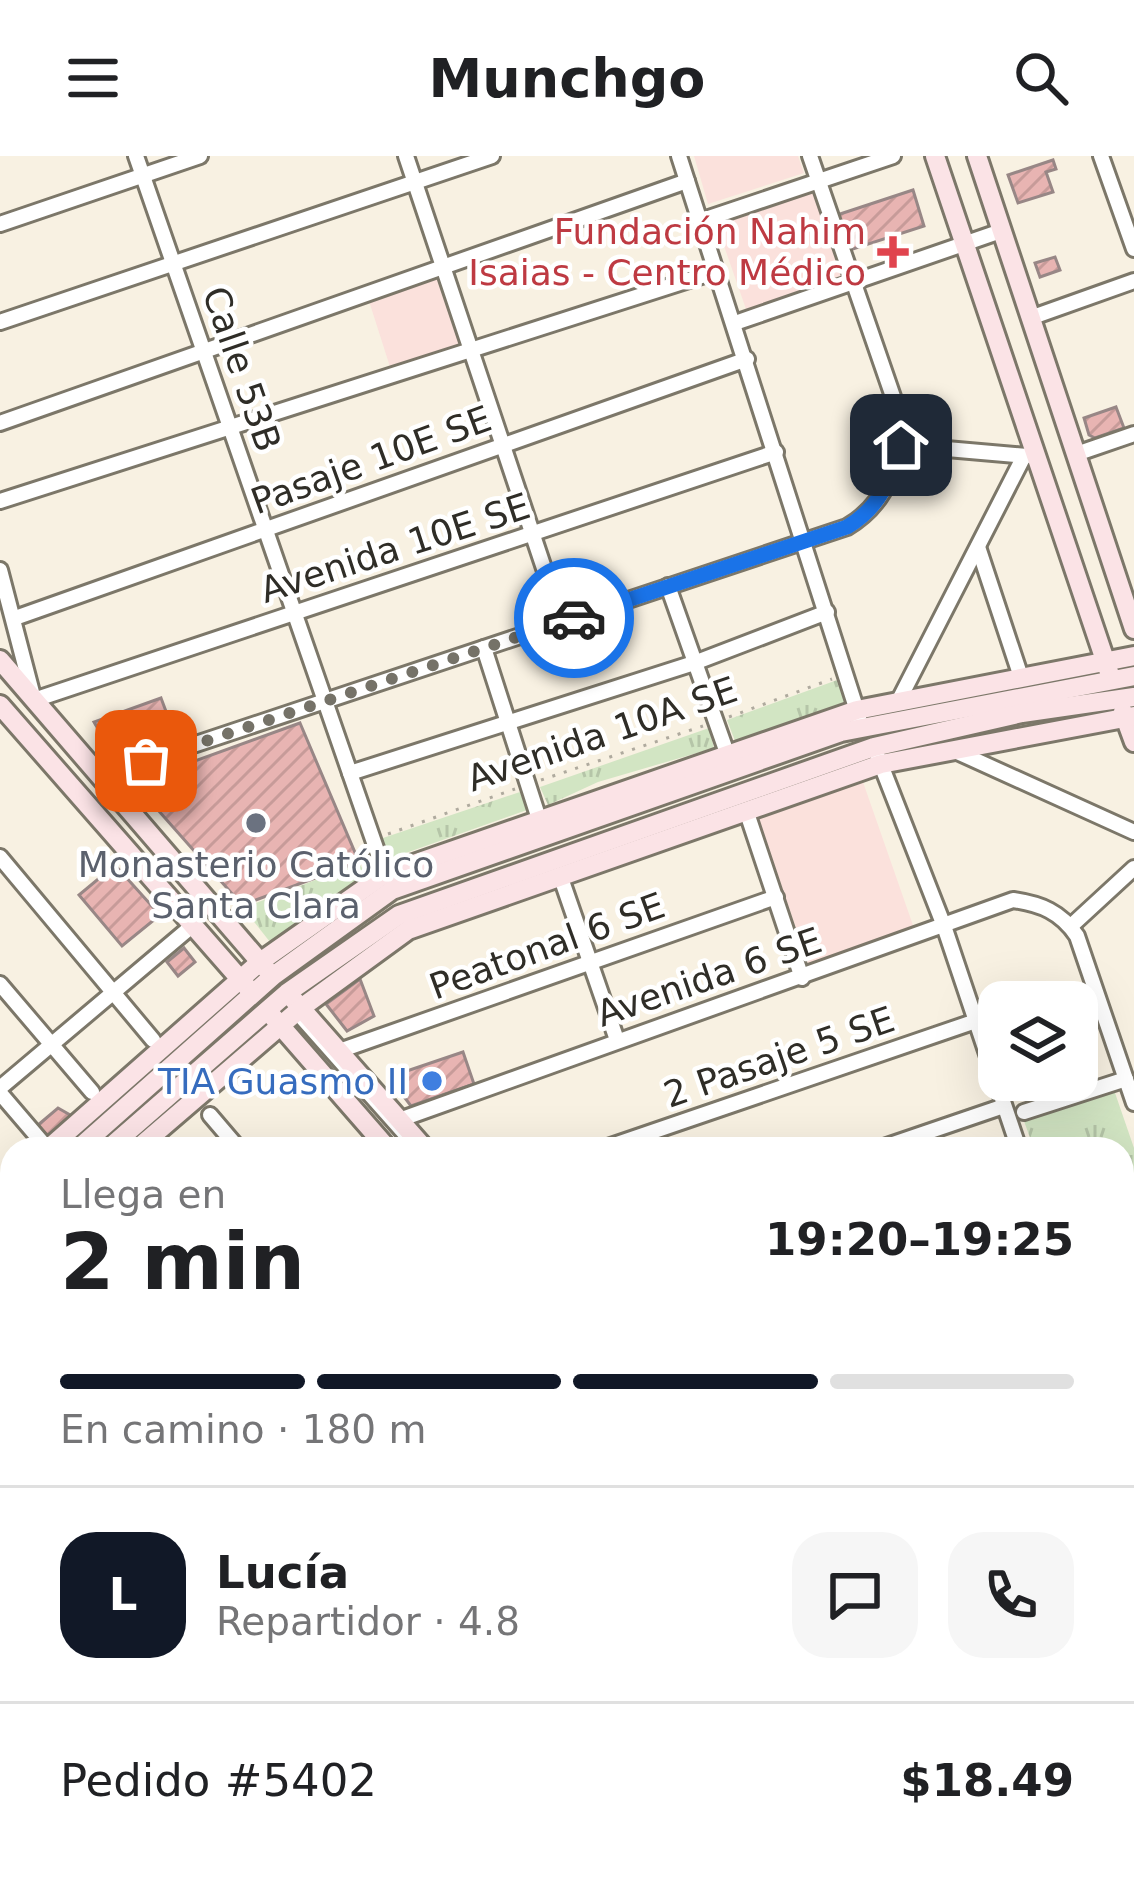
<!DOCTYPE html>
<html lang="es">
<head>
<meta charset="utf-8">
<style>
  :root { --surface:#fff; --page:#f6f6f6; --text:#202124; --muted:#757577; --line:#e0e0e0; --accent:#111827 }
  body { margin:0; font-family:"DejaVu Sans",sans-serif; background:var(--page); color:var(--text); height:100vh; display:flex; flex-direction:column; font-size:45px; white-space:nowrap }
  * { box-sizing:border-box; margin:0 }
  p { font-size:39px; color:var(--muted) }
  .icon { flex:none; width:66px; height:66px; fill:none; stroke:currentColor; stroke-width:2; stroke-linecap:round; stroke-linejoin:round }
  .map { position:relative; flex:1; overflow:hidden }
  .drawer { position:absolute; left:0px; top:981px; width:1134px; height:747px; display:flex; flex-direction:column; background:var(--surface); border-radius:36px 36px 0 0; box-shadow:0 12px 48px #0002 }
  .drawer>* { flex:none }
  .fabs { position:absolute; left:978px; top:825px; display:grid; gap:24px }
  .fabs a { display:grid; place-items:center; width:120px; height:120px; border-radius:24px; background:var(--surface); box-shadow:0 12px 48px #0002; font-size:60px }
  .pin { position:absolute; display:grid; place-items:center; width:102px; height:102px; color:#fff; margin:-51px; border-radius:24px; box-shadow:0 6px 18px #0006 }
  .courier { position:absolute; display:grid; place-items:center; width:120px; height:120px; margin:-60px; border:9px solid #1a73e8; border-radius:50%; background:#fff; color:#222; box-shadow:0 3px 15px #0007 }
  .headline em { font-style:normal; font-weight:800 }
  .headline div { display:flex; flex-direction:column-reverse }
  .headline { display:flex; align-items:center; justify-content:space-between; height:204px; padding:0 60px }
  h1 { font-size:78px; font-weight:800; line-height:90px }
  .bar { display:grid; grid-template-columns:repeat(4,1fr); gap:18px 12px; align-content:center; height:144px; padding:0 60px }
  .bar i { height:15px; border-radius:9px; background:var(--line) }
  .bar .active { background:var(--accent) }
  .bar p { grid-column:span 4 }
  .line { display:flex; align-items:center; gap:30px; padding:0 60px; border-top:3px solid var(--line) }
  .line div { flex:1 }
  .round { display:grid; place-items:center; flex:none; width:126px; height:126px; border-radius:36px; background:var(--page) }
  header { display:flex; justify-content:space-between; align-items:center; height:156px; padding:0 60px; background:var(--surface); font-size:54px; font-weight:800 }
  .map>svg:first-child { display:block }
  .education { fill:#fbe1dc }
  .park { fill:url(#park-tufts) }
  .building { fill:url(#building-hatch); stroke:#988786; stroke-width:3 }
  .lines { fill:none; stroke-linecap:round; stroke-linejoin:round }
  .service-casing { stroke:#7c7769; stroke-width:12 }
  .minor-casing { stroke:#7c7769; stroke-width:20 }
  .secondary-casing { stroke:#7c7769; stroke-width:24 }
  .primary-casing { stroke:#ae7a7e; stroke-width:27 }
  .path { stroke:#afaa9e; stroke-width:3; stroke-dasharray:3 9; stroke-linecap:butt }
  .service { stroke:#fff; stroke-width:6 }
  .minor { stroke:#fff; stroke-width:14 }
  .secondary { stroke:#fbe3e6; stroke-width:18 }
  .primary { stroke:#f7c8ce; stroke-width:21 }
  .primary-bridge-casing { stroke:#ae7a7e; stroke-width:27; stroke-linecap:butt }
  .primary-bridge { stroke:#f7c8ce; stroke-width:21 }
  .done { stroke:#757268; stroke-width:12; stroke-dasharray:0 21.6 }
  .route { stroke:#1a73e8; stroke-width:15 }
  .health-dot { fill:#e0444e; stroke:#fff; stroke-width:4.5 }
  .worship-dot { fill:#6b7280; stroke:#fff; stroke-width:4.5 }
  .shop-dot { fill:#3f7fe0; stroke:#fff; stroke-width:4.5 }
  .labels { text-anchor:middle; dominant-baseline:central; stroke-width:9; stroke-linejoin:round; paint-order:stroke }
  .health-label { font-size:36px; fill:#be3a42; stroke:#fff; text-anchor:end }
  .street-label { font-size:36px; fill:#2f2d27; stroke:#fff }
  .worship-label { font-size:36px; fill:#5b616d; stroke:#fff }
  .shop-label { font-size:36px; fill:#366cbe; stroke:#fff; text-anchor:end }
</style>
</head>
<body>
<header><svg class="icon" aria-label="menu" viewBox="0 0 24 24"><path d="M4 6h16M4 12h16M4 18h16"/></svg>Munchgo<svg class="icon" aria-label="search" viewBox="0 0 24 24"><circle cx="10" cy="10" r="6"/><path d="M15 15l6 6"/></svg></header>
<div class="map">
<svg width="1134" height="1726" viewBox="0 0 1134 1726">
  <defs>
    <pattern id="park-tufts" width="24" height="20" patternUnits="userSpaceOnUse" patternTransform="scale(3)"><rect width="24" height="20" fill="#d2e5c3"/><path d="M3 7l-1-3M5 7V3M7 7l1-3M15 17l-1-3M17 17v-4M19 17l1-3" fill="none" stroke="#b5c5a8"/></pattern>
    <pattern id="building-hatch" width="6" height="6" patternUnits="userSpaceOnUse" patternTransform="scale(3)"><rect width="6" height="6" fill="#e8b4b2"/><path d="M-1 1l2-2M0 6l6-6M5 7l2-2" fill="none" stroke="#c79b99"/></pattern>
  </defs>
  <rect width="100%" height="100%" fill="#f8f1e2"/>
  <!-- education -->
  <g class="education">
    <polygon points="694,0 798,0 804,17 708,48"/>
    <polygon points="817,33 847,122 747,156 716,67"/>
    <polygon points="440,121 464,191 391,214 369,145"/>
    <polygon points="863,626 915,775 810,812 758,663"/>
  </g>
  <!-- park -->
  <g class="park">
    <polygon points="840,523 848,546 735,585 727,564"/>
    <polygon points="709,572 714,592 598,626 548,649 540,631"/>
    <polygon points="520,636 527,654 389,703 380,683"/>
    <polygon points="359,707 367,720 270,786 243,752"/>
    <polygon points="1114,934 1134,992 1134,1049 1122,1053 1122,993 1034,993 1024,965"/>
  </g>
  <!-- building -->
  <g class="building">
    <polygon points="1053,4 1056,13 1046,16 1053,36 1018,47 1008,19"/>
    <polygon points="913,34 924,70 850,94 837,59"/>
    <polygon points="1055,101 1060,114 1040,121 1035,107"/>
    <polygon points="1116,251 1124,272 1095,282 1089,279 1084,262"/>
    <polygon points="161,542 176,582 123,600 118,588 108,590 94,566"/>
    <polygon points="300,567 359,706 242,749 134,627"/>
    <polygon points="115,709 160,759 122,790 79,739"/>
    <polygon points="184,792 195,806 178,820 167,806"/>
    <polygon points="360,823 374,860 347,875 326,848"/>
    <polygon points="463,896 474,928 411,950 389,921"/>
    <polygon points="58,952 72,960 48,981 38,969"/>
  </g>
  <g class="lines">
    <defs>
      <g id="service">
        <polyline points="296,861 413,993"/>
        <polyline points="1122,1694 1134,1707"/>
        <polyline points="1066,1716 1074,1726"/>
      </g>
      <g id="minor">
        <polyline points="136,0 385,718"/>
        <polyline points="406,0 562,466"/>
        <polyline points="679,0 859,561"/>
        <polyline points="1101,0 1134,93"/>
        <polyline points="700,65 893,0"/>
        <polyline points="0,68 200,0"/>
        <polyline points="1030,162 1134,125"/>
        <polyline points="0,166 492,0"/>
        <polyline points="735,167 1001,75"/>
        <polyline points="0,267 687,25"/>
        <polyline points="901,289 1027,300"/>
        <polyline points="1076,298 1134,278"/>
        <polyline points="0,345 717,115"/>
        <polyline points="978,391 1020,518"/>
        <polyline points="0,414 34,544 776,296"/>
        <polyline points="668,430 727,597"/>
        <polyline points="15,462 747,203"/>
        <polyline points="484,492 539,663"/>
        <polyline points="900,542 1023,302"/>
        <polyline points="953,594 1134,676"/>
        <polyline points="878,601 944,770 1019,993"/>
        <polyline points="350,617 694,507 827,456"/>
        <path d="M100 620 847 371C888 347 902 304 899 258L810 0"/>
        <polyline points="746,654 802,822"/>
        <polyline points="0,701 153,884"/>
        <polyline points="561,722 617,884"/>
        <polyline points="1071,770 1134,712"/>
        <polyline points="0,828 92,936"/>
        <polyline points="339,895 776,741"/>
        <polyline points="0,932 192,770"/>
        <polyline points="0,937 41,985"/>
        <polyline points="1024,956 1126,923"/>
        <polyline points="210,959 239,993"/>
        <path d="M399 964 1013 744C1041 748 1061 756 1077 780L1134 947"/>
        <polyline points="602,993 976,865"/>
        <polyline points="878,993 1004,950"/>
        <polyline points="1122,1066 1134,1062"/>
        <polyline points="0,1247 12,1270"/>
        <polyline points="0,1321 12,1313"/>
        <polyline points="1122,1394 1134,1388"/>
        <polyline points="0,1442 12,1435"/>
        <polyline points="0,1458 12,1468"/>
        <polyline points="1122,1536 1134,1539"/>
        <polyline points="0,1584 12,1595"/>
        <polyline points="0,1644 12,1652"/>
        <polyline points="120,1716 135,1726"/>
        <polyline points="152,1716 163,1726"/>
        <polyline points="300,1716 309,1726"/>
        <polyline points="412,1716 420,1726"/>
        <polyline points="541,1716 549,1726"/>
        <polyline points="693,1716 700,1726"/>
        <polyline points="821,1716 828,1726"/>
        <polyline points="1050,1716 1057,1726"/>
        <polyline points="13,1726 19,1716"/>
        <polyline points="205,1726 214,1716"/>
        <polyline points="435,1726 444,1716"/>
        <polyline points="733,1726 742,1716"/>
      </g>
      <g id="secondary">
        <polyline points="935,0 1110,519"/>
        <polyline points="977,0 1134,473"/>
        <polyline points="0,504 267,814"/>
        <polyline points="0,549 247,831"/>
        <polyline points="1123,556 1134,586"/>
        <polyline points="293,843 425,993"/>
        <polyline points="273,861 388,993"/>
        <polyline points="48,993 260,806 385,718 857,554 1134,500"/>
        <polyline points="78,993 273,820 392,734 841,576 1134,520"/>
        <polyline points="108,993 287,837 399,759 874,591 1022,557 1134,541"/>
        <polyline points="137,993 301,852 408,774 881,608 1134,560"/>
        <polyline points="0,1039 12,1027"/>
        <polyline points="0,1068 12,1055"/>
        <polyline points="0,1098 12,1085"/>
        <polyline points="0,1136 12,1120"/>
      </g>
      <g id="primary">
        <polyline points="1122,1570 1134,1562"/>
        <polyline points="1122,1595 1134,1587"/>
        <polyline points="1122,1632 1134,1624"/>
        <polyline points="1122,1656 1134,1649"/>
        <polyline points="914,1726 925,1716"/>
        <polyline points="943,1726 955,1716"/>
        <polyline points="1024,1726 1037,1716"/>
      </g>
    </defs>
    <!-- service casing -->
    <use href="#service" class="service-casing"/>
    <!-- minor casing -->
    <use href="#minor" class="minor-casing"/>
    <!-- secondary casing -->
    <use href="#secondary" class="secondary-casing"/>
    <!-- primary casing -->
    <use href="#primary" class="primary-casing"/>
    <!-- path -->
    <g class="path">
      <polyline points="729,561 832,523"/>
      <polyline points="541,624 703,570"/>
      <polyline points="388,678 515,633"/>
    </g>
    <!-- service -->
    <use href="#service" class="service"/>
    <!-- minor -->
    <use href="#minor" class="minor"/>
    <!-- secondary -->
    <use href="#secondary" class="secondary"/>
    <!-- primary -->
    <use href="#primary" class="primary"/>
    <defs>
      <polyline id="primary-bridge" points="992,1726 1006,1716"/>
    </defs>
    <!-- primary-bridge casing -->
    <use href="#primary-bridge" class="primary-bridge-casing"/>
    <!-- primary-bridge -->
    <use href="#primary-bridge" class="primary-bridge"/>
  </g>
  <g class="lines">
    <!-- done -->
    <polyline class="done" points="146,605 574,462"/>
    <!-- route -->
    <path class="route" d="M574 462 847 371C879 352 891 324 901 289"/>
  </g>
  <!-- markers -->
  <path class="health-dot" d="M887 78h12v12h12v12h-12v12h-12v-12h-12v-12h12z"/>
  <circle class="worship-dot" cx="256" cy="667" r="12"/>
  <circle class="shop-dot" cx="432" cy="925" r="12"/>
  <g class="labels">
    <!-- health labels -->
    <g class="health-label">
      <text x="866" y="75">Fundación Nahim<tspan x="866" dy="41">Isaias - Centro Médico</tspan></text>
    </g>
    <!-- street labels -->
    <g class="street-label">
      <text transform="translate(242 213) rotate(71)">Calle 53B</text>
      <text transform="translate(371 304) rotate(-20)">Pasaje 10E SE</text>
      <text transform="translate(395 392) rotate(-18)">Avenida 10E SE</text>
      <text transform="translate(602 578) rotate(-19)">Avenida 10A SE</text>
      <text transform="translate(547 790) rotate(-20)">Peatonal 6 SE</text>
      <text transform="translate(709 821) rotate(-19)">Avenida 6 SE</text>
      <text transform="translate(779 901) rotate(-19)">2 Pasaje 5 SE</text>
    </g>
    <!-- worship labels -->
    <g class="worship-label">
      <text x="256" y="708">Monasterio Católico<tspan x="256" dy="41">Santa Clara</tspan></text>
    </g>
    <!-- shop labels -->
    <g class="shop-label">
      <text x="408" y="925">TIA Guasmo II</text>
    </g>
  </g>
</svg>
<div class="fabs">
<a><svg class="icon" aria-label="layers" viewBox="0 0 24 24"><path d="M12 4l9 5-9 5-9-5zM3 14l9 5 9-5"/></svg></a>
</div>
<div class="pin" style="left:146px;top:605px;background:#ea580c"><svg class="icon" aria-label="bag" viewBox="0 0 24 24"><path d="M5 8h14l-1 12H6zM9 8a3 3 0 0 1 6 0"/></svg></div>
<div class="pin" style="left:901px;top:289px;background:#1f2937"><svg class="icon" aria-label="home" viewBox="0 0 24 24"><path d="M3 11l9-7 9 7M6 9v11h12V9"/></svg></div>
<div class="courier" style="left:574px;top:462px"><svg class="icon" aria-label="car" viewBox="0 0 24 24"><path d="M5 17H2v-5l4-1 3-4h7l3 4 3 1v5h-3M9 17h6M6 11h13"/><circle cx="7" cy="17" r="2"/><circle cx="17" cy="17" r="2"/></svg></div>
<section class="drawer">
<div class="headline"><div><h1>2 min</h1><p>Llega en</p></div><em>19:20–19:25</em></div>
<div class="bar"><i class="active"></i><i class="active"></i><i class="active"></i><i></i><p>En camino · 180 m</p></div>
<div class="line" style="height:216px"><b class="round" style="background:var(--accent);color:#fff">L</b><div><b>Lucía</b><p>Repartidor · 4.8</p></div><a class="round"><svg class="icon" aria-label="chat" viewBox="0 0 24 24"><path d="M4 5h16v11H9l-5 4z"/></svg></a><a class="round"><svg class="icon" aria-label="phone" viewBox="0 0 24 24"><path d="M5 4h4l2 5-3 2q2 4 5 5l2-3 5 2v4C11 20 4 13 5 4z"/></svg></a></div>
<div class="line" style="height:156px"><div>Pedido #5402</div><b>$18.49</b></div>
</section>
</div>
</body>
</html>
